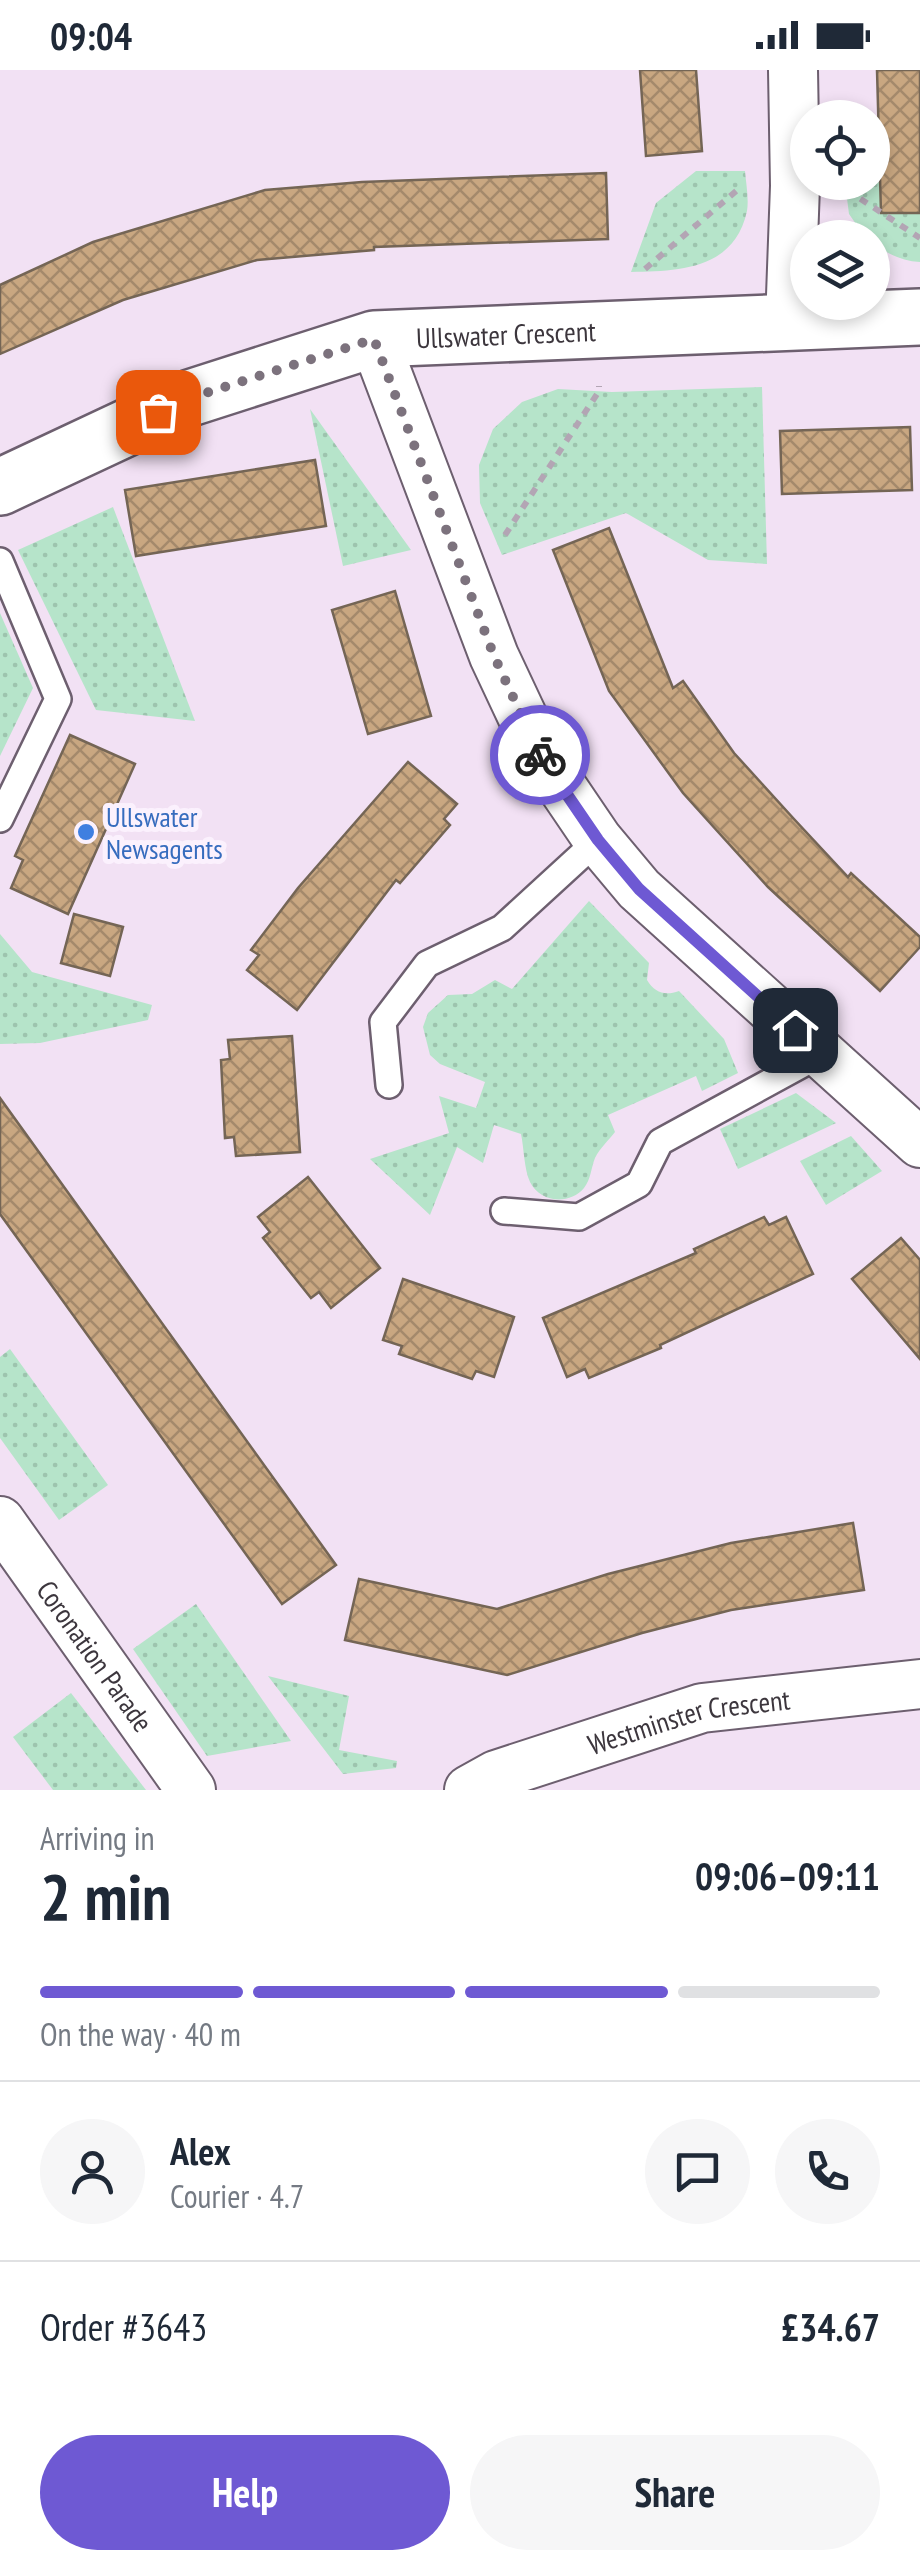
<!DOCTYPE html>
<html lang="en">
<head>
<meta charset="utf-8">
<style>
  :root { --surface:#fff; --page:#f6f6f7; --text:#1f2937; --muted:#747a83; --line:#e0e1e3; --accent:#6e59d3 }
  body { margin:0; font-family:"PT Sans Narrow",sans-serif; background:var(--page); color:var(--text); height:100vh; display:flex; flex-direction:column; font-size:38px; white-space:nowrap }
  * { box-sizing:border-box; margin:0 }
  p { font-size:32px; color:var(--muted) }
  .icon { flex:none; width:55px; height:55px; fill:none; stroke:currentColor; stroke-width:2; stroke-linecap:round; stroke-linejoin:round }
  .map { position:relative; height:1720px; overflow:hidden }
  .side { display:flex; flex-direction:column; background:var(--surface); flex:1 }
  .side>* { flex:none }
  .fabs { position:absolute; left:790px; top:30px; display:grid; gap:20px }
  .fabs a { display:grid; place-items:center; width:100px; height:100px; border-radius:50%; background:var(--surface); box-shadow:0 5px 15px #0003; font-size:50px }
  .pin { position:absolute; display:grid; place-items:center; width:85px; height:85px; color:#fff; margin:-42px; border-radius:20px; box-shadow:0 5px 15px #0006 }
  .courier { position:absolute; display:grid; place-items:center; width:100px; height:100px; margin:-50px; border:8px solid #6e59d3; border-radius:50%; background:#fff; color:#222; box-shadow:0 2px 12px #0007 }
  .summary em { font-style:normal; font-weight:600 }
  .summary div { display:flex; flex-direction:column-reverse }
  .summary { display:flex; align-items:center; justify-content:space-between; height:170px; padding:0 40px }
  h1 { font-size:65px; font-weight:600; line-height:75px }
  .bar { display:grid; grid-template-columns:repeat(4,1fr); gap:15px 10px; align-content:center; height:120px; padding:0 40px }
  .bar i { height:12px; border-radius:8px; background:var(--line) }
  .bar .current { background:var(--accent) }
  .bar p { grid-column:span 4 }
  .line { display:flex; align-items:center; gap:25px; padding:0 40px; border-top:2px solid var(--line) }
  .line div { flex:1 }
  .round { display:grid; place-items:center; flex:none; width:105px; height:105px; border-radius:52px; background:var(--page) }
  .primary-button { display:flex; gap:20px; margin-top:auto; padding:20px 40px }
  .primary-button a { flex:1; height:115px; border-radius:60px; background:var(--accent); color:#fff; font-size:40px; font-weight:600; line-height:115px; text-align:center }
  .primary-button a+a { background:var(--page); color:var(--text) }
  .status { display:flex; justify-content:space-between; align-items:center; height:70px; padding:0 50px; background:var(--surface); direction:ltr }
  .status svg { height:28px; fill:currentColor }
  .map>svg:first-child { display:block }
  .grass { fill:url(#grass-dots) }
  .building { fill:url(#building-cross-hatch); stroke:#746555; stroke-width:2.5 }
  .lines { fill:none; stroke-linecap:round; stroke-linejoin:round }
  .lane-casing { stroke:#6d5f6f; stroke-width:30 }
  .street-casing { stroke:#6d5f6f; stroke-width:52 }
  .secondary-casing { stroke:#6d5f6f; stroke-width:60 }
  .path { stroke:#b3a5b4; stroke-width:6; stroke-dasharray:8 8; stroke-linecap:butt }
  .lane { stroke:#fff; stroke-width:25 }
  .street { stroke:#fff; stroke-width:48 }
  .secondary { stroke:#fff; stroke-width:55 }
  .done { stroke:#7c727d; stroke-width:10; stroke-dasharray:0 18 }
  .route { stroke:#6e59d3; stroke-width:12 }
  .shop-dot { fill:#3f7fe0; stroke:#fbf1fd; stroke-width:4 }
  .labels { text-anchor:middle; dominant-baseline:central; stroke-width:10; stroke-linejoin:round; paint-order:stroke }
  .street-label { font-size:28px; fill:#3c363d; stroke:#fbf1fd }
  .shop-label { font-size:28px; fill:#366cbe; stroke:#fbf1fd; text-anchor:start }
</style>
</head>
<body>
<div class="status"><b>09:04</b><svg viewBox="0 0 49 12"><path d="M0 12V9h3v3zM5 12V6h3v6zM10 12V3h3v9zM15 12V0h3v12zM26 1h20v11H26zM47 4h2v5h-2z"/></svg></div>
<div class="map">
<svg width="920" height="1720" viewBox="0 0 920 1720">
  <defs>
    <pattern id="grass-dots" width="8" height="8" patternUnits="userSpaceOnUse" patternTransform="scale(2.5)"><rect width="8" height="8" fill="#b6e4ca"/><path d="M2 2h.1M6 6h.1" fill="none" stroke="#9dc4ae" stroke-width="1.8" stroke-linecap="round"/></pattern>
    <pattern id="building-cross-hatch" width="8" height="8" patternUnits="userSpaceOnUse" patternTransform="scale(2.5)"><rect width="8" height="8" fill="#c9a781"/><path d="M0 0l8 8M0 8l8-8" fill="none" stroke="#a4896b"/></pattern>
  </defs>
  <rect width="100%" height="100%" fill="#f2e1f4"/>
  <!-- grass -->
  <g class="grass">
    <path d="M696 101H745C746 113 749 129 747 141 734 200 679 201 631 202L656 133Z"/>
    <path d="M920 111V192C902 191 887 184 873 173L872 168 865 167 849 144 845 113Z"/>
    <polygon points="762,317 767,494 708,490 626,443 502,485 480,433 479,395 493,359 522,332 558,319 612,322"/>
    <polygon points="310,339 411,480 343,496"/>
    <polygon points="113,437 195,651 96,640 18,480"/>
    <polygon points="0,543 33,618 0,686"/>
    <path d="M589 831 649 893 647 910C655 923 665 926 679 921L724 969 738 1003 702 1021 696 1006 608 1045 615 1062C609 1070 600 1078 595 1088 591 1098 591 1109 584 1118 570 1135 540 1133 530 1112 524 1099 524 1078 521 1064L494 1055 483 1093 457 1077 430 1145 370 1089 449 1063 439 1026 476 1038 485 1012 440 994 430 985 423 957 428 943 448 925 472 924 495 910 512 919Z"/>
    <polygon points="0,864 32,902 152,935 148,950 40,973 0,974"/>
    <polygon points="796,1023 836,1053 738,1099 720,1059"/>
    <polygon points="851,1066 882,1101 826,1135 800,1091"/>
    <polygon points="10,1279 108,1415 59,1450 0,1368 0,1287"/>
    <polygon points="196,1534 291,1671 207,1686 133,1579"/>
    <polygon points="268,1606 349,1626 339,1680 397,1691 396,1698 343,1704"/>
    <polygon points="71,1623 146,1720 53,1720 13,1667"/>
  </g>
  <!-- building -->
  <g class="building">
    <polygon points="640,0 696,0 702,81 646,86"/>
    <polygon points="877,0 920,0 920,143 881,143"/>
    <polygon points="606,103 608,169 374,177 374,180 257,190 123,230 0,284 0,215 93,172 265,120 362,112"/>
    <polygon points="910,357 912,420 782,424 780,361"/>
    <polygon points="315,390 326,456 136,486 125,420"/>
    <polygon points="609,458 673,618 683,611 734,683 794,749 848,807 851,803 920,867 920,877 880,921 768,817 719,763 683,723 609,621 553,480"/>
    <polygon points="395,521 431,646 368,664 332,540"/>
    <polygon points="70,665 135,694 68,844 11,818 23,790 15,786"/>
    <polygon points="408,692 457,734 444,749 450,755 400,813 396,810 297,940 247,900 259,885 251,880 298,818"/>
    <polygon points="74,844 123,857 110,906 61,893"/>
    <polygon points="292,966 300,1082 236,1086 234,1067 225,1068 221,990 230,989 228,970"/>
    <polygon points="0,1028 336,1495 282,1534 0,1144"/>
    <polygon points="308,1107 380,1198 331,1238 319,1222 311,1228 263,1168 270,1162 258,1147"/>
    <polygon points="764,1147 769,1155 786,1147 813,1204 660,1275 661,1278 589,1308 585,1299 567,1307 543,1248 696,1183 694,1179"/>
    <polygon points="901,1168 920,1190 920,1289 852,1209"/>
    <polygon points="403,1209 514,1247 494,1307 476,1301 472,1309 399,1284 402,1276 383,1270"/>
    <polygon points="853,1453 864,1520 731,1540 642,1563 507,1605 345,1570 359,1509 497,1539 608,1504 731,1473"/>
  </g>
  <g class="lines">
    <defs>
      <g id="lane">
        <polyline points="0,491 58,629 0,749"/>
        <polyline points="389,1015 383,952 427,894 502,858 598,770"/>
        <polyline points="504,1141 579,1147 639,1114 660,1072 821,984"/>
      </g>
      <g id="street">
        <polyline points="790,253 795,116 793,0"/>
        <polyline points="374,269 494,586 541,686 598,770 639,819 920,1073"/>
        <path id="s1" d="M0 1451 191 1720"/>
        <path id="s2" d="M469 1720 496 1705 702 1638 920 1614"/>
      </g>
      <g id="secondary">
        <path id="s3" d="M0 417 190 328 374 269 920 247"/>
      </g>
    </defs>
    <!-- lane casing -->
    <use href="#lane" class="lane-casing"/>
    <!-- street casing -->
    <use href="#street" class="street-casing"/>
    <!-- secondary casing -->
    <use href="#secondary" class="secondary-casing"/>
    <!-- path -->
    <g class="path">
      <polyline points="847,120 920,168"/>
      <polyline points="645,199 742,116"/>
      <polyline points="505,465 599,321 599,316"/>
    </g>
    <!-- lane -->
    <use href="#lane" class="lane"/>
    <!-- street -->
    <use href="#street" class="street"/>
    <!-- secondary -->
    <use href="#secondary" class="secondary"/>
  </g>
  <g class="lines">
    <!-- done -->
    <polyline class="done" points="158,342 190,328 374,269 494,586 540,685"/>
    <!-- route -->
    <polyline class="route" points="540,685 598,770 639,819 795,960"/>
  </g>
  <!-- markers -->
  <circle class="shop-dot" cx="86" cy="762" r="10"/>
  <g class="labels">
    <!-- street labels -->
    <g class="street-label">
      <text stroke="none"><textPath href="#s3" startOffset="535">Ullswater Crescent</textPath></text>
      <text stroke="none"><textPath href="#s1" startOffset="165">Coronation Parade</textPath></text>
      <text stroke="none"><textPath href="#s2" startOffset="232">Westminster Crescent</textPath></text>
    </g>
    <!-- shop labels -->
    <g class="shop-label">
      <text x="106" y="746">Ullswater<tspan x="106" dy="32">Newsagents</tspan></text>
    </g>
  </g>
</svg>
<div class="fabs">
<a><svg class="icon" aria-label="locate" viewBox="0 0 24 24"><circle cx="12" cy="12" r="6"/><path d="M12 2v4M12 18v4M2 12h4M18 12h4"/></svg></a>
<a><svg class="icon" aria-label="layers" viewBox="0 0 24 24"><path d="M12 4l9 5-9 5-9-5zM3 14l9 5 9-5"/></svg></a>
</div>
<div class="pin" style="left:158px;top:342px;background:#ea580c"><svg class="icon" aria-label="bag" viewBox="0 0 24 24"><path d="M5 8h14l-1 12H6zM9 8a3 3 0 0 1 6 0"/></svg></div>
<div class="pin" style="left:795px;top:960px;background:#1f2937"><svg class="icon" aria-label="home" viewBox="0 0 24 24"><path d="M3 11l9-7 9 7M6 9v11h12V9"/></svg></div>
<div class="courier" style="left:540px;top:685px"><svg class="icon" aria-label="bike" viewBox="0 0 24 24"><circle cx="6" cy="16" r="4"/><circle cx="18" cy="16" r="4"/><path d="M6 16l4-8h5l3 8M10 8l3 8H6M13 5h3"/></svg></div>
</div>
<section class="side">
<div class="summary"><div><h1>2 min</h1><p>Arriving in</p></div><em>09:06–09:11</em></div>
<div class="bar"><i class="current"></i><i class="current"></i><i class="current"></i><i></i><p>On the way · 40 m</p></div>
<div class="line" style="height:180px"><a class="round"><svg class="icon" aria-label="person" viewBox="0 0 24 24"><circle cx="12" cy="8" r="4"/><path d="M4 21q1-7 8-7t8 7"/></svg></a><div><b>Alex</b><p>Courier · 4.7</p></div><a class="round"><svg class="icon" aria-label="chat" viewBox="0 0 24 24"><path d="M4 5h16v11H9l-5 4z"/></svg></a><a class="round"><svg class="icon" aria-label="phone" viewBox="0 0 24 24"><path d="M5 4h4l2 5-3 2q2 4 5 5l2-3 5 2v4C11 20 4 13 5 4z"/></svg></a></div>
<div class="line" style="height:130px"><div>Order #3643</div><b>£34.67</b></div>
<div class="primary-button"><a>Help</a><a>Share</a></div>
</section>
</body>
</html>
